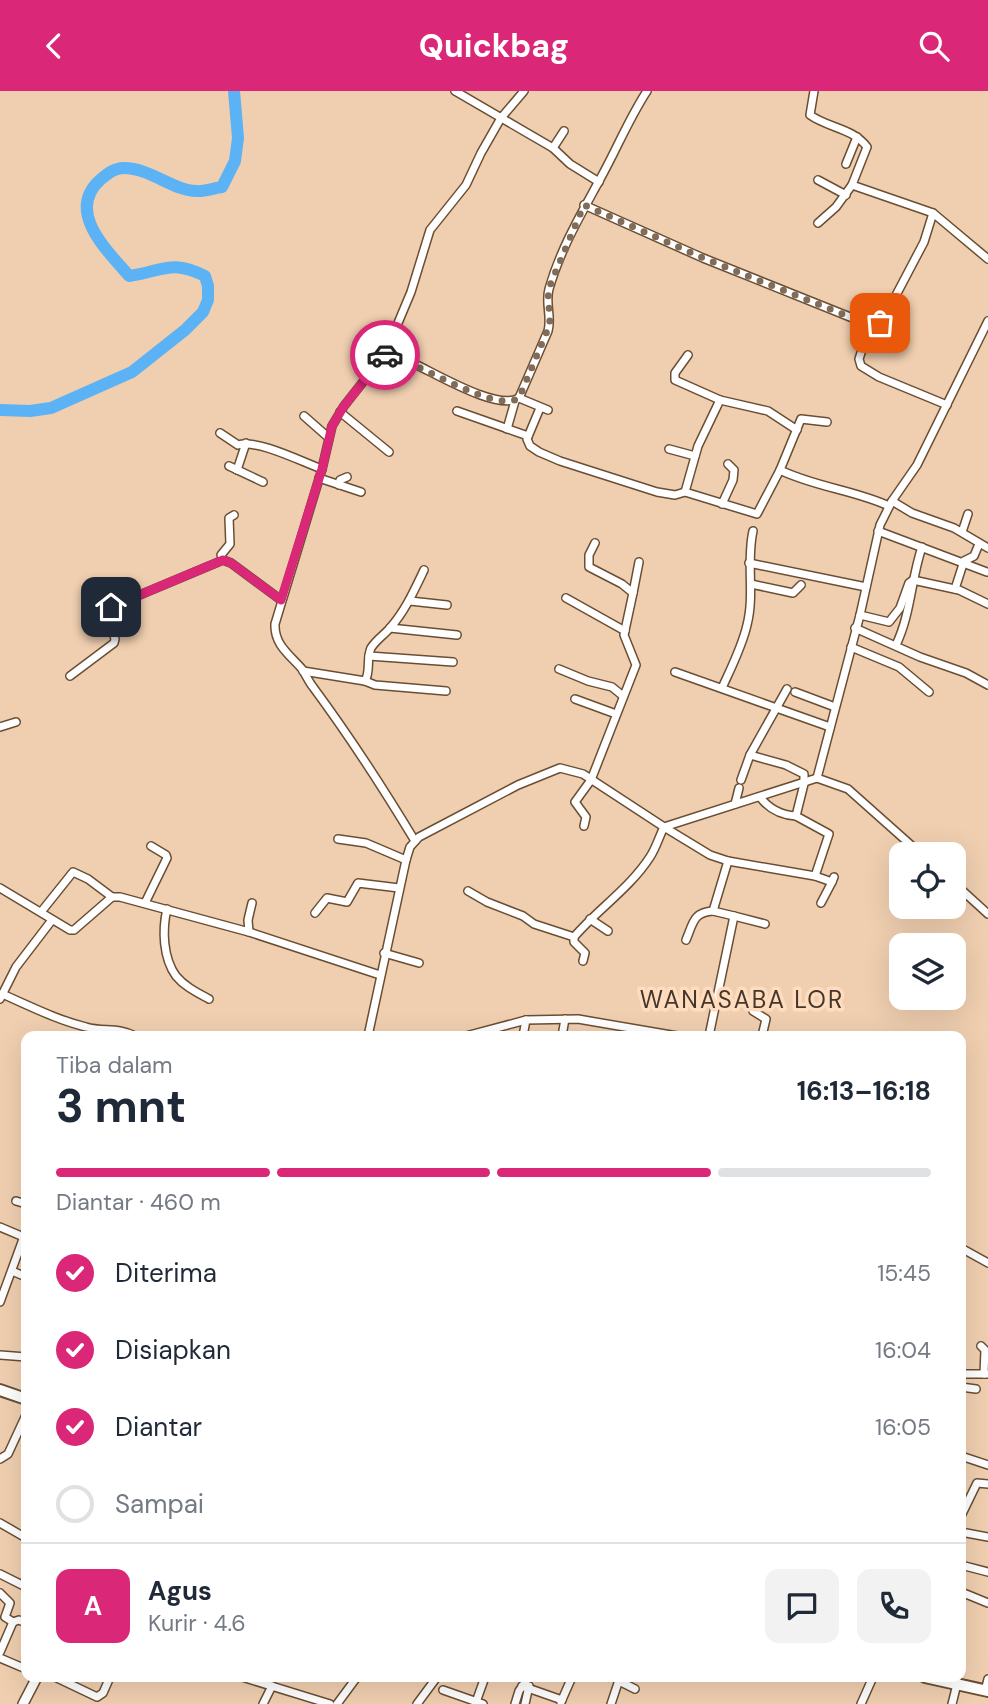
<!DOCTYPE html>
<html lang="id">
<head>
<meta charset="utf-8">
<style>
  :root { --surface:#fff; --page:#f2f2f3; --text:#1f2937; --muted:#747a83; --line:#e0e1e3; --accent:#db2777 }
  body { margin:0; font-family:"DM Sans",sans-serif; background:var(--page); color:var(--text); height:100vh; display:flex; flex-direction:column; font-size:26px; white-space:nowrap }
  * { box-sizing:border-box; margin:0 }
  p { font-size:23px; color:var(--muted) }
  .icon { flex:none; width:38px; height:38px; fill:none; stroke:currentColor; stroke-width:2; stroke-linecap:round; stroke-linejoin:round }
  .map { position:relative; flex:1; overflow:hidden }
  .sheet { position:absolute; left:21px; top:940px; width:945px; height:651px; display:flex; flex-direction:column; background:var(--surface); border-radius:14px; box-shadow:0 7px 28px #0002 }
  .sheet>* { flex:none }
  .buttons { position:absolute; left:889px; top:751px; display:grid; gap:14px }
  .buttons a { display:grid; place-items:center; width:77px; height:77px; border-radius:14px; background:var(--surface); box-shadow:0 7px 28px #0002; font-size:35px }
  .pin { position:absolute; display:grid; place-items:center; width:60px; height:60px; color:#fff; margin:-30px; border-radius:14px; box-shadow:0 4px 10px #0006 }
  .courier { position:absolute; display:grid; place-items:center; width:70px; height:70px; margin:-35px; border:5px solid #db2777; border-radius:50%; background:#fff; color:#222; box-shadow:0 2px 9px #0007 }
  .summary em { font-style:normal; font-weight:700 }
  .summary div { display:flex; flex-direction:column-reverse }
  .summary { display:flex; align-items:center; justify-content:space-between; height:119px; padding:0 35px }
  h1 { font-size:46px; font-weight:700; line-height:52px }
  .bar { display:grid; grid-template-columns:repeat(4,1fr); gap:10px 7px; align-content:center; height:84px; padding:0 35px }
  .bar i { height:9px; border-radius:5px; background:var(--line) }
  .bar .on { background:var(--accent) }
  .bar p { grid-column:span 4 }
  .line { display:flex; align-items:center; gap:18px; padding:0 35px; border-top:2px solid var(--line) }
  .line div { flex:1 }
  .round { display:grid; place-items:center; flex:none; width:74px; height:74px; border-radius:14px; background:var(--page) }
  ol { padding:0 35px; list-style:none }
  li { display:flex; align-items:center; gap:21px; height:77px }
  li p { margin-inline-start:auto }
  li .icon { padding:7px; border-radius:50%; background:var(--accent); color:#fff; stroke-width:4 }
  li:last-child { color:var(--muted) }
  li i { width:38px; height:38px; border:4px solid var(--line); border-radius:50% }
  header { display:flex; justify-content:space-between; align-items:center; height:91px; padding:0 35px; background:var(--accent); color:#fff; font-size:32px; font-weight:700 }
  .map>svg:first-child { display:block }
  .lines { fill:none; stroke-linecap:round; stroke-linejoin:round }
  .river { stroke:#5bb2f5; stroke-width:12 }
  .minor-casing { stroke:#6a4e33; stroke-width:10 }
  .tertiary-casing { stroke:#6a4e33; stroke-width:12 }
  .primary-casing { stroke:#6a4e33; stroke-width:14 }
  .minor { stroke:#fff; stroke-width:7 }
  .tertiary { stroke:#fff; stroke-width:9 }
  .primary { stroke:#fff; stroke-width:10 }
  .done { stroke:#806c59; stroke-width:7; stroke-dasharray:0 12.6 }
  .route { stroke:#db2777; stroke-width:9 }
  .labels { text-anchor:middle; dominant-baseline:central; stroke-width:7; stroke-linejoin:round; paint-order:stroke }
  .quarter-label { font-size:24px; letter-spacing:2px; fill:#44362a; stroke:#fedcbd }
</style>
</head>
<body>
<header><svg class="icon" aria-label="back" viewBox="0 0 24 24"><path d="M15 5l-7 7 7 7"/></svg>Quickbag<svg class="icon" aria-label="search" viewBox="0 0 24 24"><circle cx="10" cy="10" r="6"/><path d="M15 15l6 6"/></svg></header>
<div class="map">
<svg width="988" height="1613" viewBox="0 0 988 1613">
  <rect width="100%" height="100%" fill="#f0cfb0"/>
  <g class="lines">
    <!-- river -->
    <path class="river" d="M0 319 30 320 51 317 132 281 185 239 203 221 208 209V195L205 185C171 168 163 180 129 185 108 160 65 121 100 89 107 83 114 77 124 77 150 77 174 100 196 100 204 101 214 97 222 96L235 70 238 47 234 0"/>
    <defs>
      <g id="minor">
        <polyline points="455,0 553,57 570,73 599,91"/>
        <path d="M814 0 810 24C828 37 853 37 867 56L852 94 933 122 988 168"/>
        <polyline points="553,57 564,40"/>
        <polyline points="846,73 857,46"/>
        <polyline points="818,89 846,104"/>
        <polyline points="584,114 703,167 870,234 859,268 861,275 879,286 947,314"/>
        <polyline points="818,132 836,116 852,94"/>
        <polyline points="870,234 877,234 883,229 924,151 933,122"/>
        <path d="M385 263C392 265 400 266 406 269 429 278 496 321 519 307L548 319"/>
        <polyline points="688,264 675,282 675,289 720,309 768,320 797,339"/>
        <path d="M519 307 548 240C552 226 545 212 549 198 560 159 580 125 599 90 616 60 628 29 647 0"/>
        <polyline points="720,309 698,355 685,401 757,423 780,379"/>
        <polyline points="540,317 527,348 530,355 539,361 560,370 657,401 675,404 685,401"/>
        <polyline points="457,320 528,345"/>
        <polyline points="340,321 389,361"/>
        <polyline points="304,325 329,347"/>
        <path d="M827 331 801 328 780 379C815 396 854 399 889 415"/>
        <polyline points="507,338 515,310"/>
        <path d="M220 342 238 354C258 348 302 371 322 378"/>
        <polyline points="669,358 695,365"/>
        <polyline points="229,375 263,391"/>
        <polyline points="237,379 246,352"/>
        <polyline points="319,387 361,401"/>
        <polyline points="339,394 340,389 347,386"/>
        <polyline points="892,410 912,422 954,437 988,457"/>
        <polyline points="722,413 733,389 734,379 728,373"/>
        <polyline points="878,440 987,481"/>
        <polyline points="962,441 968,423"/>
        <polyline points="223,469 221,464 230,453 229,427 234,424"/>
        <polyline points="749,472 866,496"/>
        <polyline points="751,493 793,502 801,494"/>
        <polyline points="955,498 964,470 974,465 979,453"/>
        <polyline points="633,502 639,471"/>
        <polyline points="566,507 625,540"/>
        <polyline points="410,510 447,514"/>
        <polyline points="860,524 889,531 900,517 909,492 913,489 959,499 988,513"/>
        <polyline points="390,537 457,544"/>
        <polyline points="855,537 920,566 966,582 988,594"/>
        <path d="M896 554C911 523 911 488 922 456"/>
        <polyline points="851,556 899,576 929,601"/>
        <polyline points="369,565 453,571"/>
        <polyline points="559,578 588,590 612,596 623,605"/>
        <path d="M303 580 365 590C371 580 366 568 371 557 376 549 384 544 390 537 405 520 414 500 424 479"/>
        <polyline points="675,581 830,636"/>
        <polyline points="70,585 114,552 115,548 108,523 111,516 216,472 223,469 231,472 281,509"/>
        <polyline points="365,590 375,594 446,600"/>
        <path d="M722 597C731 577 742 556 747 534 755 503 746 471 753 440"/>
        <polyline points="795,601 835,616"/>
        <polyline points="575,608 616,623"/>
        <polyline points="0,636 16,631"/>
        <polyline points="750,664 786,674 804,683 804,693 796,725 829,743 815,785"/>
        <polyline points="817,687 848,698 921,763"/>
        <polyline points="741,689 750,664 787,598"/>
        <path d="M760 706C769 718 781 724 796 725"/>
        <polyline points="735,713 739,697"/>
        <polyline points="584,735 586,726 575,711 591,689 636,574 624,544 633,502 622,493 589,476 589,464 595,452"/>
        <polyline points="338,748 366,752 406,769"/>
        <path d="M415 750C383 697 350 646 313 596 309 591 306 584 302 578 290 564 274 554 275 533L322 378 332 335 344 315 385 263 411 201 430 139 466 94 481 62 501 27 524 0"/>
        <polyline points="954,792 988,823"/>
        <polyline points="0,797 70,839 74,839 112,806 120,806 249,841 380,884"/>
        <polyline points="468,800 487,811 523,825 534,833 574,846"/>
        <polyline points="145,812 167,767 166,764 151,755"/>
        <polyline points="821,812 832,791"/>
        <path d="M167 818C162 839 163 867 176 885 185 896 198 902 209 908"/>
        <polyline points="41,821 73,781 88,788 112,806"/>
        <polyline points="315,822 327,807 347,811 358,792 399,797"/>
        <polyline points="734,825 765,833"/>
        <polyline points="590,828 608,840"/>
        <polyline points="249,841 248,829 252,812"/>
        <path d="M686 849C693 833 693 821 713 820"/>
        <polyline points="384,862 419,872"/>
        <path d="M583 870 585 862 574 851V846C598 818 630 797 650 766 656 757 659 746 664 736L710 764 728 770 815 785 832 791 834 786"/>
        <path d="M2 903C30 915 57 929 86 936 103 941 119 936 135 945"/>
        <polyline points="0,908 16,876 52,829"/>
        <polyline points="753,920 766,928 762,945"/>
        <polyline points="365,945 406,945"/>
        <polyline points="368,945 406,769 410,756 419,746 518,694 560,677 583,683 664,736 817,687 860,524 880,434 892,410 917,374 988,230"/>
        <polyline points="466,945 526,929 578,928 677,945"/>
        <polyline points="523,945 526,929"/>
        <polyline points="562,945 565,928"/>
        <polyline points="709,945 734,825 713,820 728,770"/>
        <polyline points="16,1110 26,1113"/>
        <polyline points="0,1136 26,1147"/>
        <polyline points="961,1157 988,1172"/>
        <polyline points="12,1180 26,1186"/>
        <polyline points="0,1211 26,1140"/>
        <polyline points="981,1255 985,1259 984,1283"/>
        <polyline points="0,1264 26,1266"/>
        <polyline points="961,1283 987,1283"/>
        <polyline points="961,1296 976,1298"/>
        <polyline points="961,1365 988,1374"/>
        <polyline points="0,1368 8,1363 26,1324"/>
        <polyline points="961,1425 977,1392 988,1393"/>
        <polyline points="0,1432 26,1447"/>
        <polyline points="961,1441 988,1446"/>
        <polyline points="961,1474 988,1481"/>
        <polyline points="0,1483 24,1495 26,1487"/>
        <polyline points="961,1501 988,1512"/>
        <polyline points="0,1502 10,1512 5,1526 13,1531 19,1529 26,1532"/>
        <polyline points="0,1561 13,1531"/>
        <polyline points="0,1567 26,1578"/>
        <polyline points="55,1586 97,1606 103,1602 110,1586"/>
        <polyline points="242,1586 330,1613"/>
        <polyline points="619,1590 635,1598"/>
        <polyline points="522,1595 562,1609"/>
        <polyline points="443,1599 483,1613"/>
        <polyline points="985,1600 988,1588"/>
        <polyline points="476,1611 485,1586"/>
        <polyline points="561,1611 572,1586"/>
        <polyline points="263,1613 272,1595"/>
        <polyline points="337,1613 357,1586"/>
        <polyline points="417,1613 437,1586"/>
        <polyline points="515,1613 519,1600 529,1586"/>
        <polyline points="525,1613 529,1595"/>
        <polyline points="611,1613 620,1586"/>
        <polyline points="861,1613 873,1586"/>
        <polyline points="952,1613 957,1593"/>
      </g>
      <polyline id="tertiary" points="23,1613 37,1586"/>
      <g id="primary">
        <polyline points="0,1299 26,1308"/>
        <polyline points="925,1586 988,1600"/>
      </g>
    </defs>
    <!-- minor casing -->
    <use href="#minor" class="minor-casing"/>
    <!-- tertiary casing -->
    <use href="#tertiary" class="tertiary-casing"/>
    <!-- primary casing -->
    <use href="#primary" class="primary-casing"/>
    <!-- minor -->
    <use href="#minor" class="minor"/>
    <!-- tertiary -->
    <use href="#tertiary" class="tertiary"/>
    <!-- primary -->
    <use href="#primary" class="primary"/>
  </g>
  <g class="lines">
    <!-- done -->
    <path class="done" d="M385 264C415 268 493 323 519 307L550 233 548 199 584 114 703 167 870 234 880 232"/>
    <!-- route -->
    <polyline class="route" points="111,516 223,469 231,472 281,509 322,378 332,335 344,315 385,264"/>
  </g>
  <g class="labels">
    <!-- quarter labels -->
    <g class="quarter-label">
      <text x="742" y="908">WANASABA LOR</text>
    </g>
  </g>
</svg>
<div class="buttons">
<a><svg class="icon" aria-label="locate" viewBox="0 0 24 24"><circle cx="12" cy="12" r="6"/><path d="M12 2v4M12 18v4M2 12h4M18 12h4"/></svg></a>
<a><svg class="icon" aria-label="layers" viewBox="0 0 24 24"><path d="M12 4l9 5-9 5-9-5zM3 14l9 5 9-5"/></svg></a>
</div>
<div class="pin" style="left:880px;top:232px;background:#ea580c"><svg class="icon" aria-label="bag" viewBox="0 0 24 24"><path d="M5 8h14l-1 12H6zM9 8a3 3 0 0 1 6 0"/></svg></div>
<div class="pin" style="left:111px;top:516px;background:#1f2937"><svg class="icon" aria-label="home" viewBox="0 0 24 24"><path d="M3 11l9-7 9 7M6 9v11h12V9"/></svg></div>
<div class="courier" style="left:385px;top:264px"><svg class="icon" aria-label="car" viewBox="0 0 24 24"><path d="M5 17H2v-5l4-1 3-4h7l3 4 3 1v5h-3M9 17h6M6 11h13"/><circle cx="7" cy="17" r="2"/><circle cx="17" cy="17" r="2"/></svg></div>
<section class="sheet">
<div class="summary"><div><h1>3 mnt</h1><p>Tiba dalam</p></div><em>16:13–16:18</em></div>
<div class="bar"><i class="on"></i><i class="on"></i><i class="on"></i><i></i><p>Diantar · 460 m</p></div>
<ol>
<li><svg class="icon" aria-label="check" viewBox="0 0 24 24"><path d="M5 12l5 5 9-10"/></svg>Diterima<p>15:45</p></li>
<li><svg class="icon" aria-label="check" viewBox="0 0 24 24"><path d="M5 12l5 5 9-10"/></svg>Disiapkan<p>16:04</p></li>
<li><svg class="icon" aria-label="check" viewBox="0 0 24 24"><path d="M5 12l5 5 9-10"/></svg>Diantar<p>16:05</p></li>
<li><i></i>Sampai</li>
</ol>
<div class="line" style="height:126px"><b class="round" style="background:var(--accent);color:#fff">A</b><div><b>Agus</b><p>Kurir · 4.6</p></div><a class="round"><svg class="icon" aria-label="chat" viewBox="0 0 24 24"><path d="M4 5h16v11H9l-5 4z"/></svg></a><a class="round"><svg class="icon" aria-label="phone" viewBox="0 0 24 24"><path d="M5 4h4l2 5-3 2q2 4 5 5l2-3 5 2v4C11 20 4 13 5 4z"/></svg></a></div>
</section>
</div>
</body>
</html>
